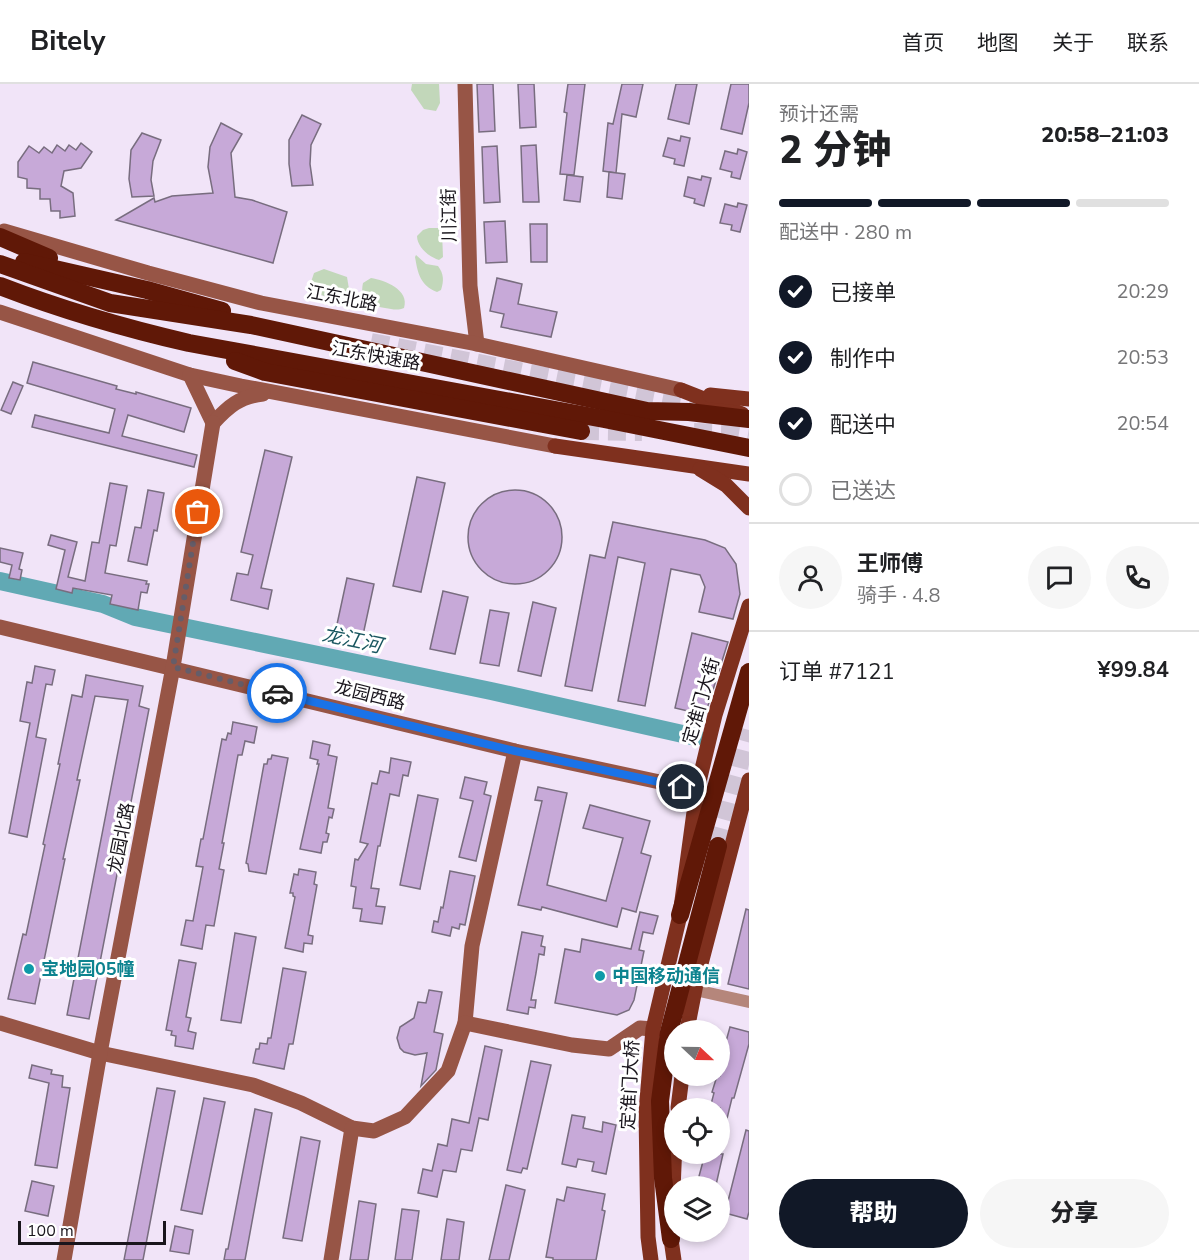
<!DOCTYPE html>
<html lang="zh">
<head>
<meta charset="utf-8">
<style>
  :root { --surface:#fff; --page:#f6f6f6; --text:#202124; --muted:#757577; --line:#e0e0e0; --accent:#111827 }
  body { margin:0; font-family:"Nunito Sans","Noto Sans SC",sans-serif; background:var(--page); color:var(--text); height:100vh; display:flex; flex-direction:column; font-size:22px; white-space:nowrap }
  * { box-sizing:border-box; margin:0 }
  p { font-size:20px; color:var(--muted) }
  .icon { flex:none; width:33px; height:33px; fill:none; stroke:currentColor; stroke-width:2; stroke-linecap:round; stroke-linejoin:round }
  .map { position:relative; flex:1; overflow:hidden }
  .side { display:flex; flex-direction:column; background:var(--surface); width:450px }
  .side>* { flex:none }
  .needle { width:39px; rotate:112deg }
  .controls { position:absolute; left:664px; top:936px; display:grid; gap:12px }
  .controls a { display:grid; place-items:center; width:66px; height:66px; border-radius:50%; background:var(--surface); box-shadow:0 3px 9px #0003; font-size:30px }
  .scale { position:absolute; left:18px; bottom:15px; width:148px; box-sizing:border-box; padding-left:6px; border:3px solid #19151c; border-top:0; font-size:16px; line-height:21px; white-space:nowrap; color:#19151c; -webkit-text-stroke:4px #fff; paint-order:stroke }
  .pin { position:absolute; display:grid; place-items:center; width:51px; height:51px; color:#fff; margin:-26px; border:3px solid #fff; border-radius:50%; box-shadow:0 2px 6px #0007 }
  .courier { position:absolute; display:grid; place-items:center; width:60px; height:60px; margin:-30px; border:4px solid #1a73e8; border-radius:50%; background:#fff; color:#222; box-shadow:0 2px 8px #0007 }
  .overview em { font-style:normal; font-weight:800 }
  .overview div { display:flex; flex-direction:column-reverse }
  .overview { display:flex; align-items:center; justify-content:space-between; height:102px; padding:0 30px }
  h1 { font-size:39px; font-weight:800; line-height:45px }
  .bar { display:grid; grid-template-columns:repeat(4,1fr); gap:9px 6px; align-content:center; height:72px; padding:0 30px }
  .bar i { height:8px; border-radius:4px; background:var(--line) }
  .bar .selected { background:var(--accent) }
  .bar p { grid-column:span 4 }
  .line { display:flex; align-items:center; gap:15px; padding:0 30px; border-top:2px solid var(--line) }
  .line div { flex:1 }
  .round { display:grid; place-items:center; flex:none; width:63px; height:63px; border-radius:32px; background:var(--page) }
  ol { padding:0 30px; list-style:none }
  li { display:flex; align-items:center; gap:18px; height:66px }
  li p { margin-inline-start:auto }
  li .icon { padding:6px; border-radius:50%; background:var(--accent); color:#fff; stroke-width:4 }
  li:last-child { color:var(--muted) }
  li i { width:33px; height:33px; border:3px solid var(--line); border-radius:50% }
  .primary-button { display:flex; gap:12px; margin-top:auto; padding:12px 30px }
  .primary-button a { flex:1; height:69px; border-radius:36px; background:var(--accent); color:#fff; font-size:24px; font-weight:800; line-height:69px; text-align:center }
  .primary-button a+a { background:var(--page); color:var(--text) }
  header { display:flex; align-items:center; gap:36px; box-sizing:border-box; height:84px; padding:0 30px; background:var(--surface); border-bottom:2px solid var(--line) }
  header strong { font-size:28px }
  nav { display:flex; gap:33px; margin-inline-start:auto; font-size:21px }
  main { display:flex; flex:1; min-height:0 }
  .map>svg:first-child { display:block }
  .green { fill:#c2d7ba }
  .lines { fill:none; stroke-linecap:round; stroke-linejoin:round }
  .river { stroke:#61a9b4; stroke-width:18 }
  .building { fill:#c7a9d8; stroke:#786d7f; stroke-width:1.5 }
  .highway-tunnel { stroke:#d1c5d7; stroke-width:18; stroke-dasharray:18 9; stroke-linecap:butt }
  .street { stroke:#b5867b; stroke-width:12 }
  .secondary { stroke:#975546; stroke-width:15 }
  .primary { stroke:#7f301e; stroke-width:15 }
  .highway { stroke:#601807; stroke-width:18 }
  .done { stroke:#655d69; stroke-width:6; stroke-dasharray:0 10.8 }
  .route { stroke:#1a73e8; stroke-width:8 }
  .culture-dot { fill:#0f9aa8; stroke:#fff; stroke-width:2 }
  .labels { text-anchor:middle; dominant-baseline:central; stroke-width:6; stroke-linejoin:round; paint-order:stroke }
  .street-label { font-size:18px; fill:#19151c; stroke:#fff }
  .culture-label { font-size:18px; font-weight:bold; fill:#0d838f; stroke:#fff; text-anchor:start }
  .water-label { font-size:20px; font-style:italic; fill:#1a5760; stroke:#fff }
</style>
</head>
<body>
<header>
<strong>Bitely</strong>
<nav><a>首页</a><a>地图</a><a>关于</a><a>联系</a></nav>
</header>
<main>
<div class="map">
<svg width="749" height="1176" viewBox="0 0 749 1176">
  <rect width="100%" height="100%" fill="#f1e4f8"/>
  <!-- green -->
  <g class="green">
    <polygon points="412,0 439,0 440,19 436,27 424,25 411,6"/>
    <path d="M429 144H438L442 148 443 173 439 176C429 173 417 163 417 152L423 146Z"/>
    <path d="M416 171 426 180 438 182C444 190 444 197 441 206L437 208C420 201 418 190 415 173Z"/>
    <polygon points="324,185 347,193 349,205 340,213 324,212 312,207 311,198 314,189"/>
    <path d="M371 194C385 196 410 206 404 224 397 227 392 225 385 224 370 222 359 217 363 199Z"/>
  </g>
  <g class="lines">
    <!-- river -->
    <polyline class="river" points="0,497 103,520 135,533 491,607 696,653"/>
  </g>
  <!-- building -->
  <g class="building">
    <polygon points="477,0 493,0 495,47 479,48"/>
    <polygon points="518,0 534,0 536,43 520,44"/>
    <polygon points="568,0 585,0 574,91 560,90 567,29 564,28"/>
    <polygon points="622,0 643,0 636,33 622,30 616,89 603,87 608,39 613,40"/>
    <polygon points="676,0 697,0 689,40 668,35"/>
    <polygon points="731,0 749,0 749,19 742,50 721,45"/>
    <polygon points="302,31 321,40 311,61 310,80 313,101 292,102 289,80 289,56"/>
    <polygon points="221,39 242,50 231,69 235,113 252,116 287,128 273,179 116,136 154,114 155,118 172,112 213,109 208,83 210,63"/>
    <polygon points="142,49 161,56 153,77 151,96 154,112 132,113 129,95 131,66"/>
    <polygon points="681,52 690,54 684,82 674,80 675,75 663,72 668,54 680,57"/>
    <polygon points="81,59 92,68 81,84 64,87 61,102 73,109 75,132 60,134 60,127 51,127 50,115 40,115 40,105 27,104 27,95 18,93 18,78 29,62 39,69 44,63 52,69 57,61 65,67 69,61 76,66"/>
    <polygon points="536,61 539,118 523,118 521,62"/>
    <polygon points="497,62 500,118 484,119 482,63"/>
    <polygon points="738,65 747,68 740,95 731,93 732,88 720,85 725,67 737,70"/>
    <polygon points="609,88 625,90 622,115 607,113"/>
    <polygon points="567,91 583,93 580,118 564,116"/>
    <polygon points="702,92 711,94 704,122 694,119 695,115 684,112 688,93 701,96"/>
    <polygon points="738,119 747,121 740,148 731,146 732,141 720,139 725,120 737,123"/>
    <polygon points="505,137 507,178 486,179 484,138"/>
    <polygon points="530,140 547,140 547,178 531,178"/>
    <polygon points="497,194 522,200 518,220 557,228 551,253 501,243 504,230 490,227"/>
    <polygon points="33,278 117,302 116,305 136,310 136,308 191,324 184,348 128,331 122,352 197,371 194,383 32,343 35,331 109,349 115,325 27,299"/>
    <polygon points="13,298 23,302 11,330 1,326"/>
    <polygon points="265,366 292,373 261,504 272,506 268,525 231,516 237,489 248,491 253,471 241,468"/>
    <polygon points="417,393 445,399 421,508 393,502"/>
    <polygon points="110,399 127,402 116,462 110,461 105,489 147,497 146,500 149,500 147,509 141,508 138,526 110,520 112,511 73,504 72,509 56,505 65,466 48,461 51,451 77,458 68,493 85,497 92,458 99,459"/>
    <circle cx="515" cy="453" r="47"/>
    <polygon points="148,406 164,409 157,447 154,446 147,481 128,477 135,443 141,444"/>
    <polygon points="613,438 705,456 725,464 736,480 740,510 733,535 699,528 705,503 700,491 671,485 645,622 618,617 645,479 618,473 592,607 565,602 590,471 605,474"/>
    <polygon points="0,464 23,469 19,485 22,486 20,496 9,494 12,481 0,478"/>
    <polygon points="347,494 374,500 363,551 336,545"/>
    <polygon points="443,507 468,513 455,570 430,565"/>
    <polygon points="533,518 556,524 541,592 518,587"/>
    <polygon points="490,526 509,529 499,582 480,579"/>
    <polygon points="692,549 728,558 705,631 675,624"/>
    <polygon points="35,582 55,586 52,601 46,600 36,653 46,655 27,753 9,749 30,639 20,637 27,598 32,599"/>
    <polygon points="86,591 143,602 139,622 149,625 89,935 67,931 128,616 95,612 77,696 80,696 63,775 65,775 35,920 8,915 23,850 26,851 45,761 43,760 60,680 58,680 72,611 82,613"/>
    <polygon points="233,638 257,643 254,659 245,657 242,671 238,671 222,759 224,759 219,785 224,786 214,842 206,841 202,865 181,861 186,836 193,837 203,783 196,782 201,755 203,755 222,655 226,656 228,649 231,650"/>
    <polygon points="313,657 330,661 328,671 337,673 328,724 334,725 332,734 329,733 326,749 329,750 327,758 323,758 321,769 300,765 319,680 317,680 318,676 310,674"/>
    <polygon points="272,671 288,674 266,790 249,787 248,780 246,779 264,680 267,680 268,675 271,675"/>
    <polygon points="391,674 411,678 408,692 403,691 399,712 390,710 380,762 378,762 371,804 379,805 376,822 385,823 382,840 360,837 362,825 353,824 356,803 351,802 355,775 358,776 368,760 360,758 372,699 377,700 380,687 389,689"/>
    <polygon points="465,693 487,698 484,710 491,712 476,777 459,773 473,717 460,714"/>
    <polygon points="538,703 567,709 547,801 606,817 623,754 583,744 590,721 650,737 641,769 651,772 636,828 622,824 617,843 542,823 541,826 518,821 542,717 535,716"/>
    <polygon points="418,711 438,715 420,805 400,801"/>
    <polygon points="299,785 316,788 314,800 317,801 308,851 313,852 312,860 304,859 303,868 285,864 295,813 293,812 293,809 290,809 294,790 298,791"/>
    <polygon points="450,787 475,792 465,841 460,840 459,845 452,843 450,852 432,848 434,837 438,838 441,823 443,824"/>
    <polygon points="746,825 749,826 749,905 728,900"/>
    <polygon points="640,828 658,832 653,850 643,848 639,866 644,867 634,916 629,926 617,931 555,919 565,865 580,868 582,855 631,865"/>
    <polygon points="522,848 543,852 541,862 545,863 544,871 539,870 536,889 531,916 536,916 535,924 529,923 528,930 507,926"/>
    <polygon points="235,849 256,853 241,939 221,936"/>
    <polygon points="179,876 196,879 186,933 191,934 188,947 196,949 193,965 175,962 176,952 171,951 172,947 166,946"/>
    <polygon points="283,884 306,888 293,960 289,960 284,985 253,979 256,965 259,965 260,959 267,960 268,954 271,954"/>
    <polygon points="429,906 442,908 434,948 443,950 436,986 421,1002 427,969 415,971 404,968 400,964 397,954 400,943 414,934 418,918 426,919"/>
    <polygon points="730,943 749,948 749,960 734,1014 732,1014 723,1051 720,1050 720,1024 710,1024 714,1009 712,1008 717,992 720,992 720,979"/>
    <polygon points="485,962 502,966 488,1036 479,1034 472,1067 461,1065 456,1088 443,1086 437,1113 418,1109 423,1085 432,1087 438,1060 447,1062 452,1035 469,1039"/>
    <polygon points="531,977 551,981 527,1085 523,1084 521,1089 507,1086"/>
    <polygon points="32,981 52,986 51,990 63,992 62,1003 70,1004 57,1084 35,1081 49,999 29,994"/>
    <polygon points="157,1004 175,1007 143,1176 124,1176"/>
    <polygon points="204,1014 225,1018 202,1130 181,1126"/>
    <polygon points="255,1025 272,1029 245,1176 224,1176 226,1165 228,1165"/>
    <polygon points="572,1031 585,1033 583,1044 602,1048 603,1038 616,1041 606,1090 592,1087 594,1078 578,1075 576,1083 562,1080"/>
    <polygon points="746,1046 749,1047 749,1128 747,1135 725,1129"/>
    <polygon points="301,1053 320,1057 302,1157 283,1154"/>
    <polygon points="705,1070 723,1070 716,1101 698,1096"/>
    <polygon points="32,1097 54,1102 48,1132 25,1127"/>
    <polygon points="506,1101 525,1106 509,1176 489,1176"/>
    <polygon points="567,1103 605,1110 602,1126 605,1127 596,1176 553,1176 553,1174 546,1173 557,1115 564,1117"/>
    <polygon points="359,1117 376,1120 368,1176 350,1176"/>
    <polygon points="402,1125 419,1127 412,1176 395,1176"/>
    <polygon points="447,1135 464,1138 459,1176 441,1176"/>
    <polygon points="175,1142 193,1146 189,1170 170,1167"/>
  </g>
  <g class="lines">
    <!-- highway-tunnel -->
    <g class="highway-tunnel">
      <polyline points="371,258 709,324"/>
      <polyline points="581,347 642,348"/>
      <polyline points="694,348 737,349 749,351"/>
      <polyline points="718,762 749,646"/>
    </g>
    <!-- street -->
    <polyline class="street" points="695,906 749,918"/>
    <!-- secondary -->
    <g class="secondary">
      <polyline points="465,0 470,202 477,260"/>
      <polyline points="4,147 148,189 261,219 477,260 681,306"/>
      <polyline points="0,228 190,291 241,302 555,362"/>
      <polyline points="190,291 213,339"/>
      <path d="M213 339C229 322 239 313 263 310"/>
      <polyline points="0,543 515,667 697,706"/>
      <polyline points="0,939 100,969 253,1001 301,1019 352,1044 374,1047 405,1033 448,987 465,939 472,862 515,667"/>
      <polyline points="465,939 572,961 609,965 640,944 653,945"/>
      <polyline points="64,1176 100,969 173,583 213,339"/>
      <polyline points="331,1176 352,1044"/>
    </g>
    <!-- primary -->
    <g class="primary">
      <polyline points="681,306 742,330"/>
      <polyline points="710,311 749,315"/>
      <polyline points="555,362 749,390"/>
      <polyline points="700,385 726,401 749,424"/>
      <polyline points="687,946 697,895 749,696"/>
      <polyline points="678,1024 682,992"/>
      <polyline points="651,1176 648,1153 646,1028 653,945 680,831 697,706 715,631 749,522"/>
      <polyline points="674,1176 671,1155 675,1058"/>
    </g>
    <!-- highway -->
    <g class="highway">
      <polyline points="0,153 49,174"/>
      <polyline points="24,178 147,206 222,227"/>
      <polyline points="0,180 110,219 251,241 647,327 689,328 749,335"/>
      <path d="M0 202C62 226 124 244 189 259L604 335 749 364"/>
      <polyline points="235,277 265,288 581,347"/>
      <polyline points="680,831 749,588"/>
      <polyline points="671,1155 663,1094 660,1017 669,948 718,762"/>
    </g>
  </g>
  <g class="lines">
    <!-- done -->
    <polyline class="done" points="198,428 173,583 277,609"/>
    <!-- route -->
    <polyline class="route" points="277,609 515,667 682,703"/>
  </g>
  <!-- markers -->
  <g class="culture-dot">
    <circle cx="29" cy="885" r="6"/>
    <circle cx="600" cy="892" r="6"/>
  </g>
  <g class="labels">
    <!-- street labels -->
    <g class="street-label">
      <text transform="translate(449 131) rotate(-91)">川江街</text>
      <text transform="translate(342 214) rotate(11)">江东北路</text>
      <text transform="translate(376 272) rotate(10)">江东快速路</text>
      <text transform="translate(370 611) rotate(14)">龙园西路</text>
      <text transform="translate(701 617) rotate(-74)">定淮门大街</text>
      <text transform="translate(121 754) rotate(-79)">龙园北路</text>
      <text transform="translate(630 1001) rotate(-87)">定淮门大桥</text>
    </g>
    <!-- culture labels -->
    <g class="culture-label">
      <text x="41" y="885">宝地园05幢</text>
      <text x="612" y="892">中国移动通信</text>
    </g>
    <!-- water labels -->
    <g class="water-label">
      <text transform="translate(352 556) rotate(12)">龙江河</text>
    </g>
  </g>
</svg>
<div class="controls">
<a><svg class="needle" viewBox="-14 -14 28 28"><path d="M0-13l5 13h-10z" fill="#e53935"/><path d="M0 13l5-13h-10z" fill="#757577"/></svg></a>
<a><svg class="icon" aria-label="locate" viewBox="0 0 24 24"><circle cx="12" cy="12" r="6"/><path d="M12 2v4M12 18v4M2 12h4M18 12h4"/></svg></a>
<a><svg class="icon" aria-label="layers" viewBox="0 0 24 24"><path d="M12 4l9 5-9 5-9-5zM3 14l9 5 9-5"/></svg></a>
</div>
<div class="scale">100 m</div>
<div class="pin" style="left:198px;top:428px;background:#ea580c"><svg class="icon" aria-label="bag" viewBox="0 0 24 24"><path d="M5 8h14l-1 12H6zM9 8a3 3 0 0 1 6 0"/></svg></div>
<div class="pin" style="left:682px;top:703px;background:#1f2937"><svg class="icon" aria-label="home" viewBox="0 0 24 24"><path d="M3 11l9-7 9 7M6 9v11h12V9"/></svg></div>
<div class="courier" style="left:277px;top:609px"><svg class="icon" aria-label="car" viewBox="0 0 24 24"><path d="M5 17H2v-5l4-1 3-4h7l3 4 3 1v5h-3M9 17h6M6 11h13"/><circle cx="7" cy="17" r="2"/><circle cx="17" cy="17" r="2"/></svg></div>
</div>
<section class="side">
<div class="overview"><div><h1>2 分钟</h1><p>预计还需</p></div><em>20:58–21:03</em></div>
<div class="bar"><i class="selected"></i><i class="selected"></i><i class="selected"></i><i></i><p>配送中 · 280 m</p></div>
<ol>
<li><svg class="icon" aria-label="check" viewBox="0 0 24 24"><path d="M5 12l5 5 9-10"/></svg>已接单<p>20:29</p></li>
<li><svg class="icon" aria-label="check" viewBox="0 0 24 24"><path d="M5 12l5 5 9-10"/></svg>制作中<p>20:53</p></li>
<li><svg class="icon" aria-label="check" viewBox="0 0 24 24"><path d="M5 12l5 5 9-10"/></svg>配送中<p>20:54</p></li>
<li><i></i>已送达</li>
</ol>
<div class="line" style="height:108px"><a class="round"><svg class="icon" aria-label="person" viewBox="0 0 24 24"><circle cx="12" cy="8" r="4"/><path d="M4 21q1-7 8-7t8 7"/></svg></a><div><b>王师傅</b><p>骑手 · 4.8</p></div><a class="round"><svg class="icon" aria-label="chat" viewBox="0 0 24 24"><path d="M4 5h16v11H9l-5 4z"/></svg></a><a class="round"><svg class="icon" aria-label="phone" viewBox="0 0 24 24"><path d="M5 4h4l2 5-3 2q2 4 5 5l2-3 5 2v4C11 20 4 13 5 4z"/></svg></a></div>
<div class="line" style="height:78px"><div>订单 #7121</div><b>¥99.84</b></div>
<div class="primary-button"><a>帮助</a><a>分享</a></div>
</section>
</main>
</body>
</html>
